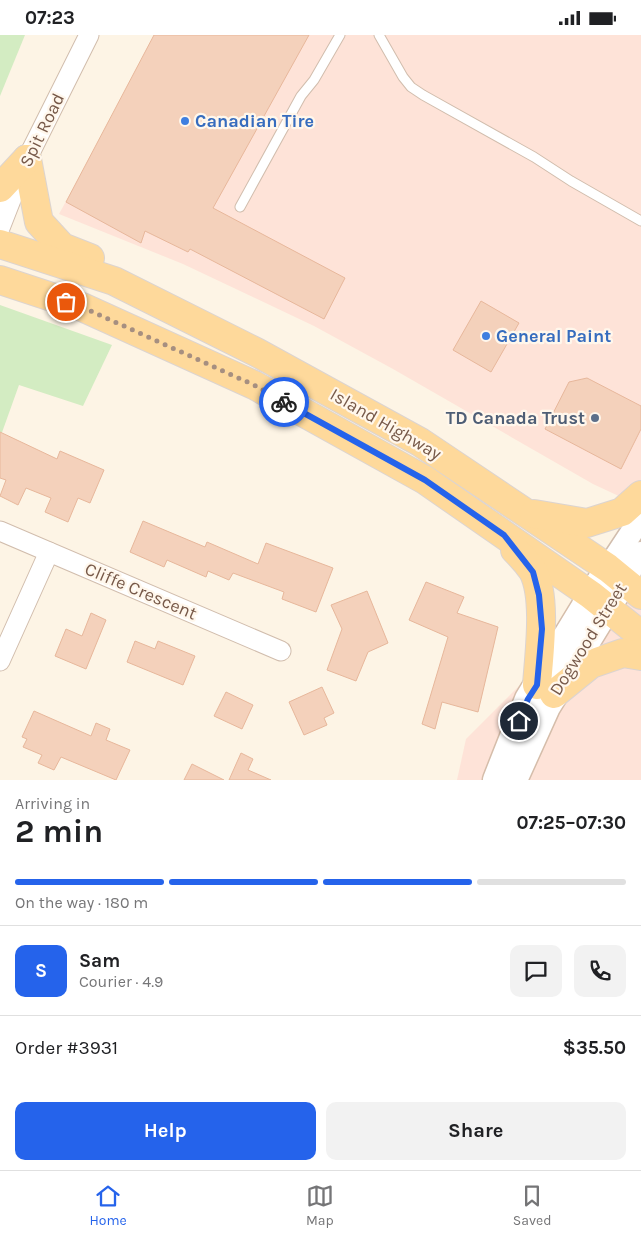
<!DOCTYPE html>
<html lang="en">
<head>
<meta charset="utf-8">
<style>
  :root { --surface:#fff; --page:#f2f2f2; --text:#202124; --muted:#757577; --line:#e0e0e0; --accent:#2563eb }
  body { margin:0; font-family:Karla,sans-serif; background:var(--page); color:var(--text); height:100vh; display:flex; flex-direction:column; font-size:19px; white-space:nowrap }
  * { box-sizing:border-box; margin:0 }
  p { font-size:16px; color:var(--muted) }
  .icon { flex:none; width:28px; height:28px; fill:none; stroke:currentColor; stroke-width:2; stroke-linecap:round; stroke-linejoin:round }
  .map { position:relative; height:745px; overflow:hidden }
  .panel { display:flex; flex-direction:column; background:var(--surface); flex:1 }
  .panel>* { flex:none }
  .pin { position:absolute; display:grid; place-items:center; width:42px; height:42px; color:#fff; margin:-21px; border:2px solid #fff; border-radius:50%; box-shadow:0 1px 5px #0007 }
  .courier { position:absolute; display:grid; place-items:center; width:50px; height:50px; margin:-25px; border:4px solid #2563eb; border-radius:50%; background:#fff; color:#222; box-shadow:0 1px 6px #0007 }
  .headline em { font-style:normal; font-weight:700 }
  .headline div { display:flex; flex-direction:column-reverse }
  .headline { display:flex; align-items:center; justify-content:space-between; height:85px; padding:0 15px }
  h1 { font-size:32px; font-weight:700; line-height:38px }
  .bar { display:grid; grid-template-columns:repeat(4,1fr); gap:8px 5px; align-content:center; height:60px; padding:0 15px }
  .bar i { height:6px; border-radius:4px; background:var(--line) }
  .bar .active { background:var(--accent) }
  .bar p { grid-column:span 4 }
  .line { display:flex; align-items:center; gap:12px; padding:0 15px; border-top:1px solid var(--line) }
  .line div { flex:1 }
  .round { display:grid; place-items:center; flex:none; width:52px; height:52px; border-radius:10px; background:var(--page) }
  .action { display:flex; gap:10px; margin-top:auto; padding:10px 15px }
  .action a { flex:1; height:58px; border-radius:10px; background:var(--accent); color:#fff; font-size:20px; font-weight:700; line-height:58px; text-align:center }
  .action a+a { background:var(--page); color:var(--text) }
  .status { display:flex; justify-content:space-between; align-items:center; height:35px; padding:0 25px; background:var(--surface); direction:ltr }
  .status svg { height:14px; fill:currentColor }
  .dock { display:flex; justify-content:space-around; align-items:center; height:70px; border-top:1px solid var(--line); background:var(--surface); font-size:14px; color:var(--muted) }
  .dock a { display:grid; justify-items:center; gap:2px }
  .dock .active { color:var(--accent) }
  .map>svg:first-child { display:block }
  .commercial { fill:#fee3d8 }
  .green { fill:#d3ecc2 }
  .building { fill:#f4d1bb; stroke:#e7b79b }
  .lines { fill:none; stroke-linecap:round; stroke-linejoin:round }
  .service-casing { stroke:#d1bdad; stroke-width:11 }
  .minor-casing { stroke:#d1bdad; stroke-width:21 }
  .tertiary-casing { stroke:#d1bdad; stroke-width:25 }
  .secondary-casing { stroke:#d5bdaa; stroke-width:29 }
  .primary-casing { stroke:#dcd4d0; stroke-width:30 }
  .service { stroke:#fff; stroke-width:9 }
  .minor { stroke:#fff; stroke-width:19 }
  .tertiary { stroke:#fff; stroke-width:22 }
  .secondary { stroke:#fff; stroke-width:26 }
  .primary { stroke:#fed99b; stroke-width:28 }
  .done { stroke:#a68f80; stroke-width:5; stroke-dasharray:0 9 }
  .route { stroke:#2563eb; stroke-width:6 }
  .shop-dot { fill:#3f7fe0; stroke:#fff7ec; stroke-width:2 }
  .service-dot { fill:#5c6f8a; stroke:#fff7ec; stroke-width:2 }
  .labels { text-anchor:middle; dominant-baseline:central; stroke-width:4.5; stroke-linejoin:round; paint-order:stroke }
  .shop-label { font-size:18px; font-weight:bold; fill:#366cbe; stroke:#fff7ec; text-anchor:start }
  .street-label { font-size:18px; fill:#775949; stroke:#fff7ec }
  .service-label { font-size:18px; font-weight:bold; fill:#4e5e75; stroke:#fff7ec; text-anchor:end }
</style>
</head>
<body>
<div class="status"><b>07:23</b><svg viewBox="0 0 49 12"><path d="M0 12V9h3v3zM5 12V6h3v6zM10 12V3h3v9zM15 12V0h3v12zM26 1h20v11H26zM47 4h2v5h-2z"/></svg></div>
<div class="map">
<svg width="641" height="745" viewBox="0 0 641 745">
  <rect width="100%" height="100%" fill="#fdf4e5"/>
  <!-- commercial -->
  <g class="commercial">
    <polygon points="157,0 641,0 641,479 623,463 593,449 393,334 314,291 183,229 59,179"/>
    <polygon points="624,546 641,560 641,745 457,745 466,704"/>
  </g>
  <!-- green -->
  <g class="green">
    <polygon points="0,0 25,0 0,61"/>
    <polygon points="0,270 112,310 83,371 19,350 0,403"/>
  </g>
  <!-- building -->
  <g class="building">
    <polygon points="154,0 309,0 213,173 345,243 324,284 190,214 188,217 145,196 141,208 66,167"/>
    <polygon points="481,266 519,288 491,337 453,315"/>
    <polygon points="587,343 641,371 641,394 621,434 545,394 569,347"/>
    <polygon points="0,397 57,424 60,416 104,435 90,468 78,463 68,487 45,477 51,463 26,453 18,470 0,461 6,445 0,443"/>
    <polygon points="143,486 205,512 207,507 258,529 266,508 333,533 316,577 282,564 284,557 233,538 229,545 208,536 206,542 167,525 164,532 130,517"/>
    <polygon points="426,547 464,562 457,578 498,592 478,677 442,667 435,694 422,689 448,602 409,585"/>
    <polygon points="367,556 388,608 368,617 356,646 327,635 342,594 331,570"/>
    <polygon points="91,578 106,585 86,634 55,621 66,594 82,601"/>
    <polygon points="135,606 155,614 158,606 195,621 183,650 127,627"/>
    <polygon points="322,652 334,678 324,683 327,690 304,700 289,667"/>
    <polygon points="226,657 253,670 242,694 214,681"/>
    <polygon points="34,676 91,701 96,688 110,694 106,705 130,715 116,745 61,722 54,735 38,728 42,720 23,712 27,704 22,702"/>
    <polygon points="241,718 253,724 248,735 271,745 229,745"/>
    <polygon points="192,729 224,745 184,745"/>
  </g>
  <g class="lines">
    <defs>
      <g id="service">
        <polyline points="379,0 403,42 411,52 423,60 534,122 571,146 641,186"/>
        <polyline points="240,172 301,61 314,45 340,0"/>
      </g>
      <g id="minor">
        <polyline points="0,193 27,124 89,0"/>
        <polyline points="0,496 281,616"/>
        <polyline points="0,626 49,517"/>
      </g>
      <g id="tertiary">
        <polyline points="608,533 641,483"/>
        <polyline points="624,546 641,518"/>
      </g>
      <g id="secondary">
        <polyline points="496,745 528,664 608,533"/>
        <polyline points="514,745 547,672 624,546"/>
      </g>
      <g id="primary">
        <polyline points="27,124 39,187 62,212 90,223"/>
        <polyline points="0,153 27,124"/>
        <polyline points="0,209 114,246 256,317 420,407 608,533 641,560"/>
        <polyline points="0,245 82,272 254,350 425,445 591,560 641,600"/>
        <polyline points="534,479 587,488 622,477 641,460"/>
        <path d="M515 515C521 521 528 529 533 536 547 563 539 620 537 650"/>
        <polyline points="554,659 591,629 623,618 641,621"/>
      </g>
    </defs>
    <!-- service casing -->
    <use href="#service" class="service-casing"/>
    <!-- minor casing -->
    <use href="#minor" class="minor-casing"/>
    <!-- tertiary casing -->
    <use href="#tertiary" class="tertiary-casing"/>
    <!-- secondary casing -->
    <use href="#secondary" class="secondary-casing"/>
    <!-- primary casing -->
    <use href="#primary" class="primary-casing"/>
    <!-- service -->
    <use href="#service" class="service"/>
    <!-- minor -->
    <use href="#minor" class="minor"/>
    <!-- tertiary -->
    <use href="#tertiary" class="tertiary"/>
    <!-- secondary -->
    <use href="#secondary" class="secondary"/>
    <!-- primary -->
    <use href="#primary" class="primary"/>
  </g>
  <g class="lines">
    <!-- done -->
    <polyline class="done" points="66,267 82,272 254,350 284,367"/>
    <!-- route -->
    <polyline class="route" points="284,367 425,445 504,500 533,537 539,560 542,594 537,650 528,664 519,686"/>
  </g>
  <!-- markers -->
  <g class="shop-dot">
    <circle cx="185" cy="86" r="5"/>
    <circle cx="486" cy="301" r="5"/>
  </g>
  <circle class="service-dot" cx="595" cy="383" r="5"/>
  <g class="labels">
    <!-- shop labels -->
    <g class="shop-label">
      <text x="195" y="86">Canadian Tire</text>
      <text x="496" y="301">General Paint</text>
    </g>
    <!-- street labels -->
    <g class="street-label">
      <text transform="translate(42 95) rotate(-64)">Spit Road</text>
      <text transform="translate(386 389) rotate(30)">Island Highway</text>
      <text transform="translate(141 556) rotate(23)">Cliffe Crescent</text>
      <text transform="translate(588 604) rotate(-58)">Dogwood Street</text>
    </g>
    <!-- service labels -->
    <g class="service-label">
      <text x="585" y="383">TD Canada Trust</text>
    </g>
  </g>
</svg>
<div class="pin" style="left:66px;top:267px;background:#ea580c"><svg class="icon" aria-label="bag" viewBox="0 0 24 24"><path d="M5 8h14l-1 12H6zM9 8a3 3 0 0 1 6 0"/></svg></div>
<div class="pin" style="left:519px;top:686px;background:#1f2937"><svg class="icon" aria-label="home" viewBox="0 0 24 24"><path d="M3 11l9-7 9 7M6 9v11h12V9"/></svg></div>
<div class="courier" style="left:284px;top:367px"><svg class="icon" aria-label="bike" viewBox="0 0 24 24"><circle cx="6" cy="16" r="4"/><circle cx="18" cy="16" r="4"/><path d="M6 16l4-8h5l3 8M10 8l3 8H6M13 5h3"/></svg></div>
</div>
<section class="panel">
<div class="headline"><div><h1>2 min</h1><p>Arriving in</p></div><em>07:25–07:30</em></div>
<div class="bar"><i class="active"></i><i class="active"></i><i class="active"></i><i></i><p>On the way · 180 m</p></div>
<div class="line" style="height:90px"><b class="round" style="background:var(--accent);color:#fff">S</b><div><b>Sam</b><p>Courier · 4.9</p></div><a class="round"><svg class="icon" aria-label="chat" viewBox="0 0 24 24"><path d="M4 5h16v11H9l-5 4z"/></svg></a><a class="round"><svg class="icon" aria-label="phone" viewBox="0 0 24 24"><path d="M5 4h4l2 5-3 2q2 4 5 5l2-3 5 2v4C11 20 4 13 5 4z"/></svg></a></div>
<div class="line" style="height:65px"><div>Order #3931</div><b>$35.50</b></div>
<div class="action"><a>Help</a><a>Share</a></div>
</section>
<nav class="dock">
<a class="active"><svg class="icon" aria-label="home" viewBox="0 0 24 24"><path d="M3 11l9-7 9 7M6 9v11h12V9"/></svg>Home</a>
<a><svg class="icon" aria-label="map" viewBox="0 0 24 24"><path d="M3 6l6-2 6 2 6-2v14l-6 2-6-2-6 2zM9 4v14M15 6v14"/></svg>Map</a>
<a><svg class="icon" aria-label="saved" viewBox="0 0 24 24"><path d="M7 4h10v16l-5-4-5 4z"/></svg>Saved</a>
</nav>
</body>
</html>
